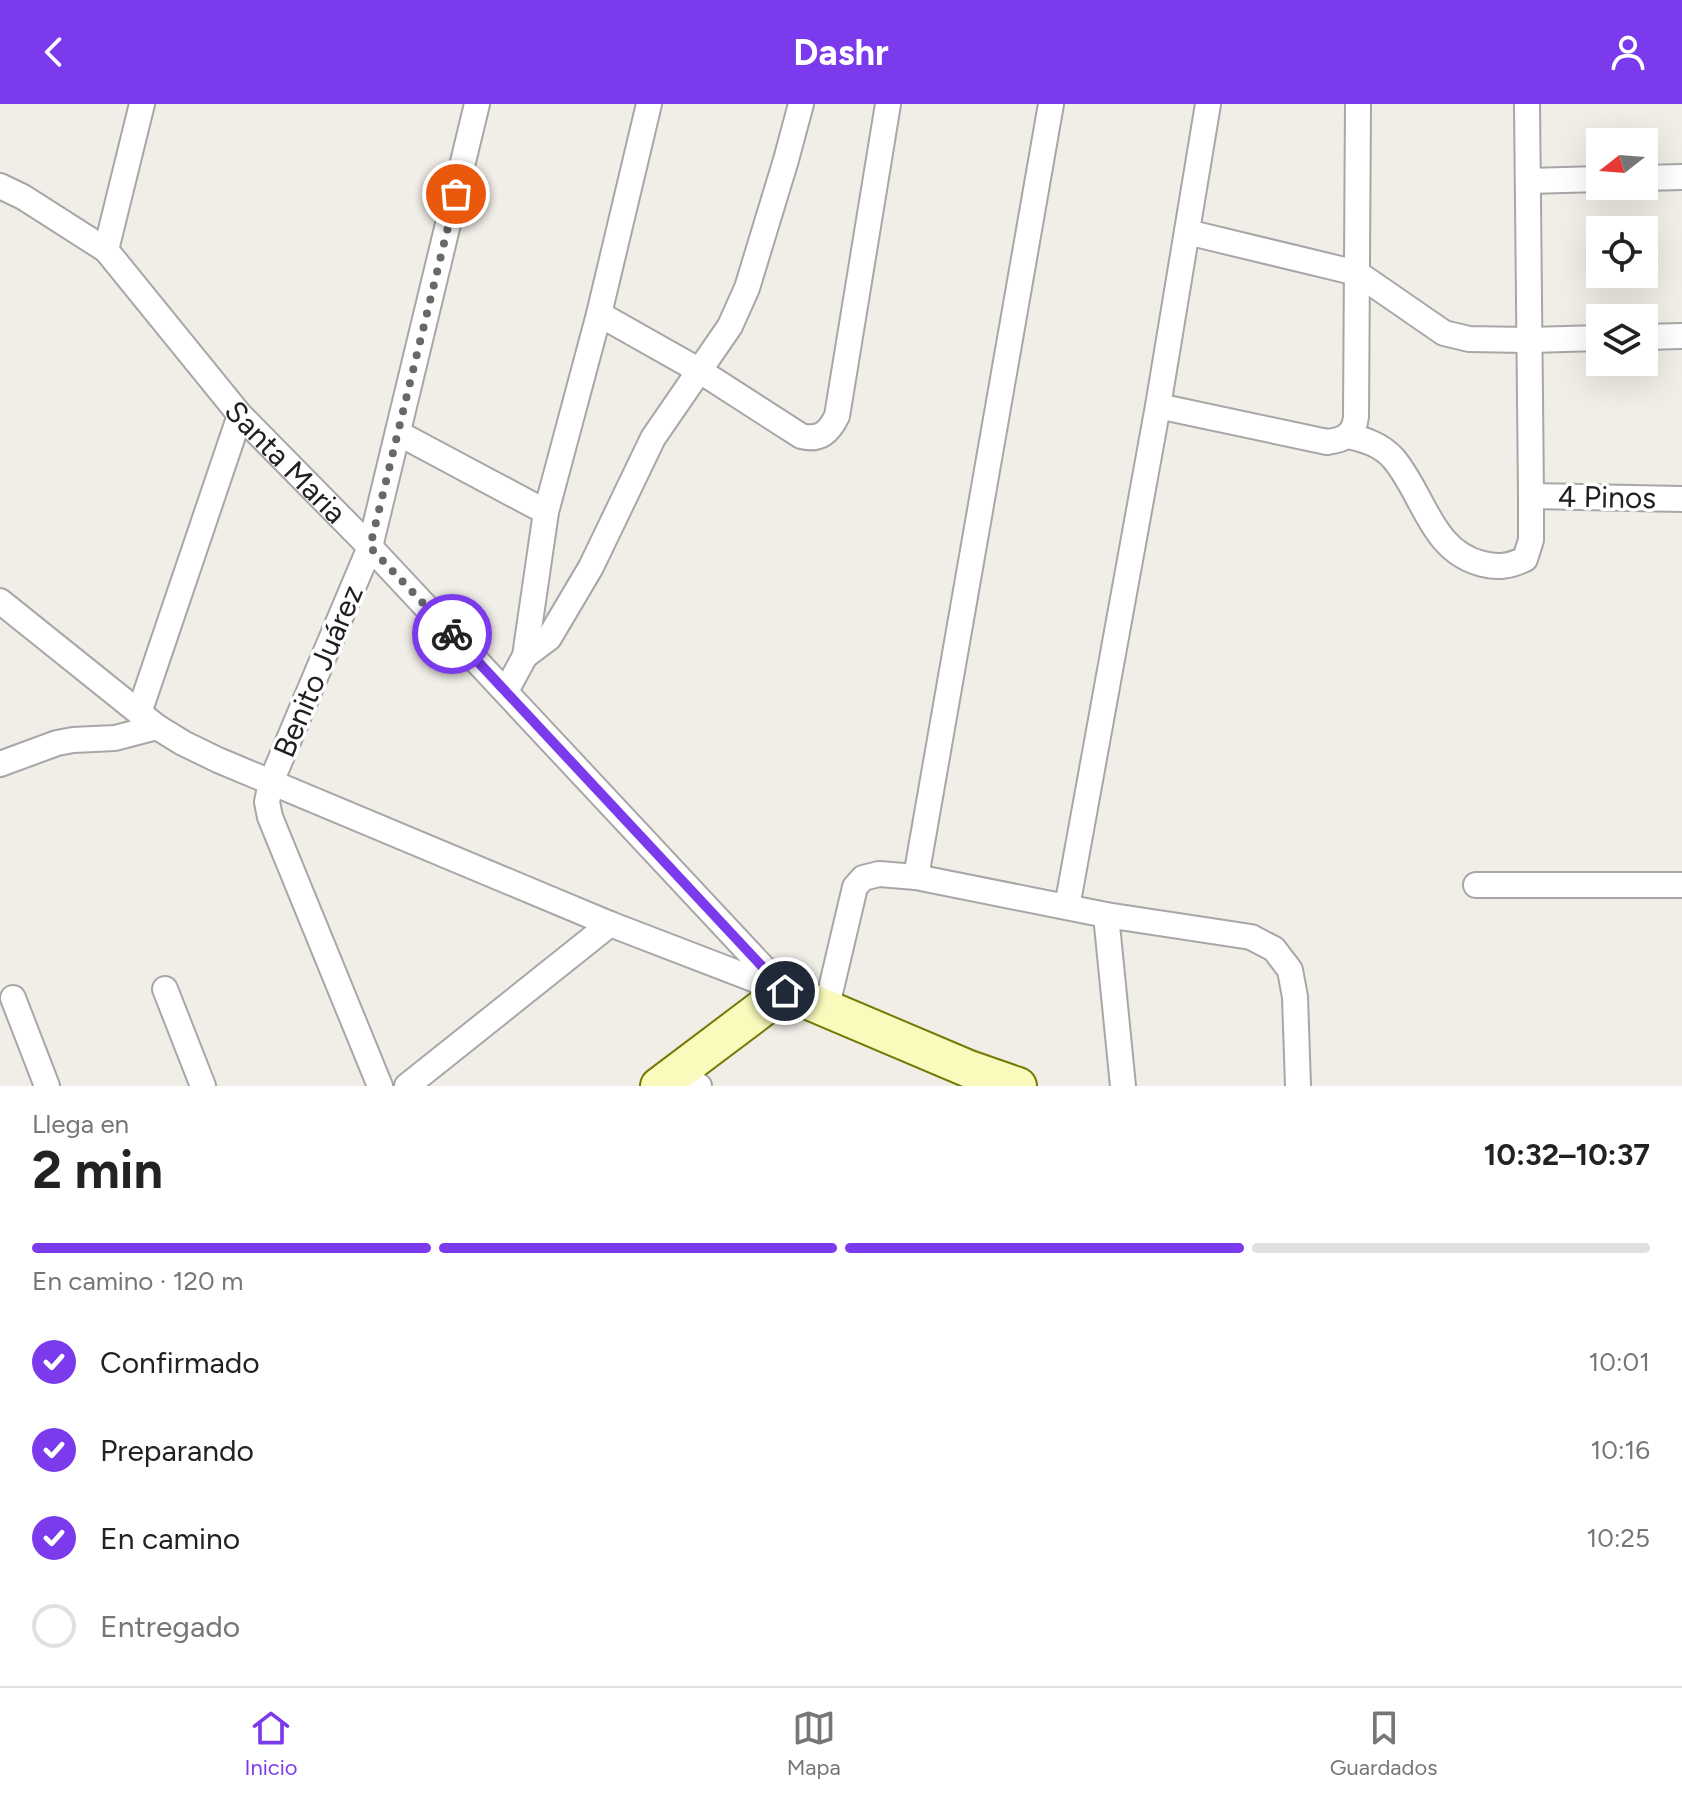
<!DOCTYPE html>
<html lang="es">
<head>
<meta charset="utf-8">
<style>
  :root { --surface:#fff; --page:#f6f6f6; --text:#222; --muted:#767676; --line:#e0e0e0; --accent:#7c3aed }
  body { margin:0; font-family:Figtree,sans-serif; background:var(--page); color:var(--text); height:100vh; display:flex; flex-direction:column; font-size:30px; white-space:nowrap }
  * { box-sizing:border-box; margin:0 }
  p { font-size:26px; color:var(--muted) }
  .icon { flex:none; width:44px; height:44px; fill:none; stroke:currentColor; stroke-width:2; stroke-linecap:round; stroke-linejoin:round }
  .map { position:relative; height:982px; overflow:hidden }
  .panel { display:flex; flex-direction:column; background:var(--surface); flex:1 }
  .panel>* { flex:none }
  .needle { width:52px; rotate:253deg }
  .fabs { position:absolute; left:1586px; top:24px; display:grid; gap:16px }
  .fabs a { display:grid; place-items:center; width:72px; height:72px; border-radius:0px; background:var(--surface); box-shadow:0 8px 32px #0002; font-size:40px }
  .pin { position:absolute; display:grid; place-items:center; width:68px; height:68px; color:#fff; margin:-34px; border:4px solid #fff; border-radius:50%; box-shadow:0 2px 8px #0007 }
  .courier { position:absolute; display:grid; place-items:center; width:80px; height:80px; margin:-40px; border:6px solid #7c3aed; border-radius:50%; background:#fff; color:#222; box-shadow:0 2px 10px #0007 }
  .summary em { font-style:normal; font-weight:700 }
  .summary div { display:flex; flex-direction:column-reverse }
  .summary { display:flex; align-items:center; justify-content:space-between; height:136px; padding:0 32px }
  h1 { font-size:52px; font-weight:700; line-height:60px }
  .bar { display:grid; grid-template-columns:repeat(4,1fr); gap:12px 8px; align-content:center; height:96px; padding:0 32px }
  .bar i { height:10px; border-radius:6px; background:var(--line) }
  .bar .on { background:var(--accent) }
  .bar p { grid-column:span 4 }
  ol { padding:0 32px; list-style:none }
  li { display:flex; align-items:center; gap:24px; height:88px }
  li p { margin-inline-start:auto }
  li .icon { padding:8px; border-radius:50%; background:var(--accent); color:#fff; stroke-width:4 }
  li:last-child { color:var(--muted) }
  li i { width:44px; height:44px; border:4px solid var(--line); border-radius:50% }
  header { display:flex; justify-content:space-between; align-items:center; height:104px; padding:0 32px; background:var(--accent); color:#fff; font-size:36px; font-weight:700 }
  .tabs { display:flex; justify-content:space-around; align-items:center; height:112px; border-top:2px solid var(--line); background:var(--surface); font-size:22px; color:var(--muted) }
  .tabs a { display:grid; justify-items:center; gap:4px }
  .tabs .on { color:var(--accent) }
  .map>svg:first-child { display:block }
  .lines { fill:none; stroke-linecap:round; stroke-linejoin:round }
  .minor-casing { stroke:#a7a7a7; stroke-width:28 }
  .secondary-casing { stroke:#737b04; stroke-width:40 }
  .minor { stroke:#fff; stroke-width:24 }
  .secondary { stroke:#f9fabc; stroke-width:36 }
  .done { stroke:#696866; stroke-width:8; stroke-dasharray:0 14.4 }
  .route { stroke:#7c3aed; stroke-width:10 }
  .labels { text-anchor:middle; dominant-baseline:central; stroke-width:7; stroke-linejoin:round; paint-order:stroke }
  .street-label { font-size:30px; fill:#202020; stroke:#fff }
</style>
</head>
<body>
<header><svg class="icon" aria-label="back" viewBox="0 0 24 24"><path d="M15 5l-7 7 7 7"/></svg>Dashr<svg class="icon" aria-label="person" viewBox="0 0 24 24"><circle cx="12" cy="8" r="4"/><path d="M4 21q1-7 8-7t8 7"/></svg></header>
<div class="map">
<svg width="1682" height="982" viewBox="0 0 1682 982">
  <rect width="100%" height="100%" fill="#f1ede7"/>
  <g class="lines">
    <defs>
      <g id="minor">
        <polyline points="1644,74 1682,73"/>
        <polyline points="1528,77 1600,75"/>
        <path id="s1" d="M0 82 23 93 106 146 240 311 370 443 785 887"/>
        <polyline points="1187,128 1357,169 1444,229 1469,235 1531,236 1600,234"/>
        <polyline points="106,146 142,0"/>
        <path d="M599 210 700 267 801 332C820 337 829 328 837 312L888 0"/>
        <polyline points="1644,233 1682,232"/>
        <path d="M1158 302 1327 338C1344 336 1354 331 1356 313L1358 0"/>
        <polyline points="398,329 546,408"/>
        <path d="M1349 332C1366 336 1381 341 1393 354 1424 390 1431 448 1483 460 1499 464 1510 462 1525 455L1531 436V392L1527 0"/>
        <polyline points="1531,392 1682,395"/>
        <polyline points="0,497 157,623 183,639 218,656 610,820 779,885"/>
        <polyline points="525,552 549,534 591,463 653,334 730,222 747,184 786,56 801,0"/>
        <polyline points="506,587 525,552 546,408 599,210 649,0"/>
        <polyline points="139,609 240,311"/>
        <polyline points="0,660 57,639 73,636 115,634 157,623"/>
        <polyline points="916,773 1051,0"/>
        <polyline points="1476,781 1682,781"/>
        <polyline points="1067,803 1158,302 1208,0"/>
        <polyline points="1106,811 1123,982"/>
        <polyline points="165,885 203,982"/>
        <polyline points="13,894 47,982"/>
        <polyline points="826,906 855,783 863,774 879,770 916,773 1106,811 1251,833 1274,845 1290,866 1295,893 1298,982"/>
        <polyline points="680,967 699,982"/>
        <polyline points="380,982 270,713 267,698 271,678 370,443 477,0"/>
        <polyline points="407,982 610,820"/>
      </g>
      <polyline id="secondary" points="659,982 785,887 969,965 1018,982"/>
    </defs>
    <!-- minor casing -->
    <use href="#minor" class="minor-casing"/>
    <!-- secondary casing -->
    <use href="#secondary" class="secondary-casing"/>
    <!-- minor -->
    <use href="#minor" class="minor"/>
    <!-- secondary -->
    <use href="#secondary" class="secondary"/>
  </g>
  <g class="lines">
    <!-- done -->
    <polyline class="done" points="452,530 370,443 456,90"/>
    <!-- route -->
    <polyline class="route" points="452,530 785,887"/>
  </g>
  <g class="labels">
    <!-- street labels -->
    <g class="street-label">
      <text stroke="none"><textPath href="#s1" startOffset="402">Santa Maria</textPath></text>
      <text transform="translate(1607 393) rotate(1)">4 Pinos</text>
      <text transform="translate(318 567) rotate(-67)">Benito Juárez</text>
    </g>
  </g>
</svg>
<div class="fabs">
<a><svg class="needle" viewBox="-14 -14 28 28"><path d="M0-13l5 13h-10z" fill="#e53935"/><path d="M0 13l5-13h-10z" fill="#767676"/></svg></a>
<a><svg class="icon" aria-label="locate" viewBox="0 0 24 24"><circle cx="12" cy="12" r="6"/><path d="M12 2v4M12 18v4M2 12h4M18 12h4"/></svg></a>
<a><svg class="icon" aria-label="layers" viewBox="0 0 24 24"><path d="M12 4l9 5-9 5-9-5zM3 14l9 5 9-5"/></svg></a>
</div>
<div class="pin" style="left:456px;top:90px;background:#ea580c"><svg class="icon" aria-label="bag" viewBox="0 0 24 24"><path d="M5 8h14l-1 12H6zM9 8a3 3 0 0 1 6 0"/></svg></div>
<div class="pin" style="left:785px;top:887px;background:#1f2937"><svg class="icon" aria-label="home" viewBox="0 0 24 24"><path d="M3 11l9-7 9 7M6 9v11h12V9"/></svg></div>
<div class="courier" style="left:452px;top:530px"><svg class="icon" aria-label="bike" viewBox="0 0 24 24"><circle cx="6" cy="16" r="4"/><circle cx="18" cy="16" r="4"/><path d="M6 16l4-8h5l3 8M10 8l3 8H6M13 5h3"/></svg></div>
</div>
<section class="panel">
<div class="summary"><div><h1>2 min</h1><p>Llega en</p></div><em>10:32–10:37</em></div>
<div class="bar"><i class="on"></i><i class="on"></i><i class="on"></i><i></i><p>En camino · 120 m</p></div>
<ol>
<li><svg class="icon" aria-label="check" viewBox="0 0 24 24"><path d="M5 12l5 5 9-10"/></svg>Confirmado<p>10:01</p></li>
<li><svg class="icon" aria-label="check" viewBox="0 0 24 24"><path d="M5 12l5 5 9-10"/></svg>Preparando<p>10:16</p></li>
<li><svg class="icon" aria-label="check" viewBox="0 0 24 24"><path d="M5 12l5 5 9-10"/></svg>En camino<p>10:25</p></li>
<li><i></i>Entregado</li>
</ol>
</section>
<nav class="tabs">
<a class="on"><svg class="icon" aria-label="home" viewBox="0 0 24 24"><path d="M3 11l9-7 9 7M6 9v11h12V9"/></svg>Inicio</a>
<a><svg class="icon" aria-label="map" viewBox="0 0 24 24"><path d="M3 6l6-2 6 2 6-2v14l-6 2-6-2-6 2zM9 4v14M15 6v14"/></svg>Mapa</a>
<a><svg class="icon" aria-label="saved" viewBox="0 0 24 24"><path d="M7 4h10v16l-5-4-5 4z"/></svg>Guardados</a>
</nav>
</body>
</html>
